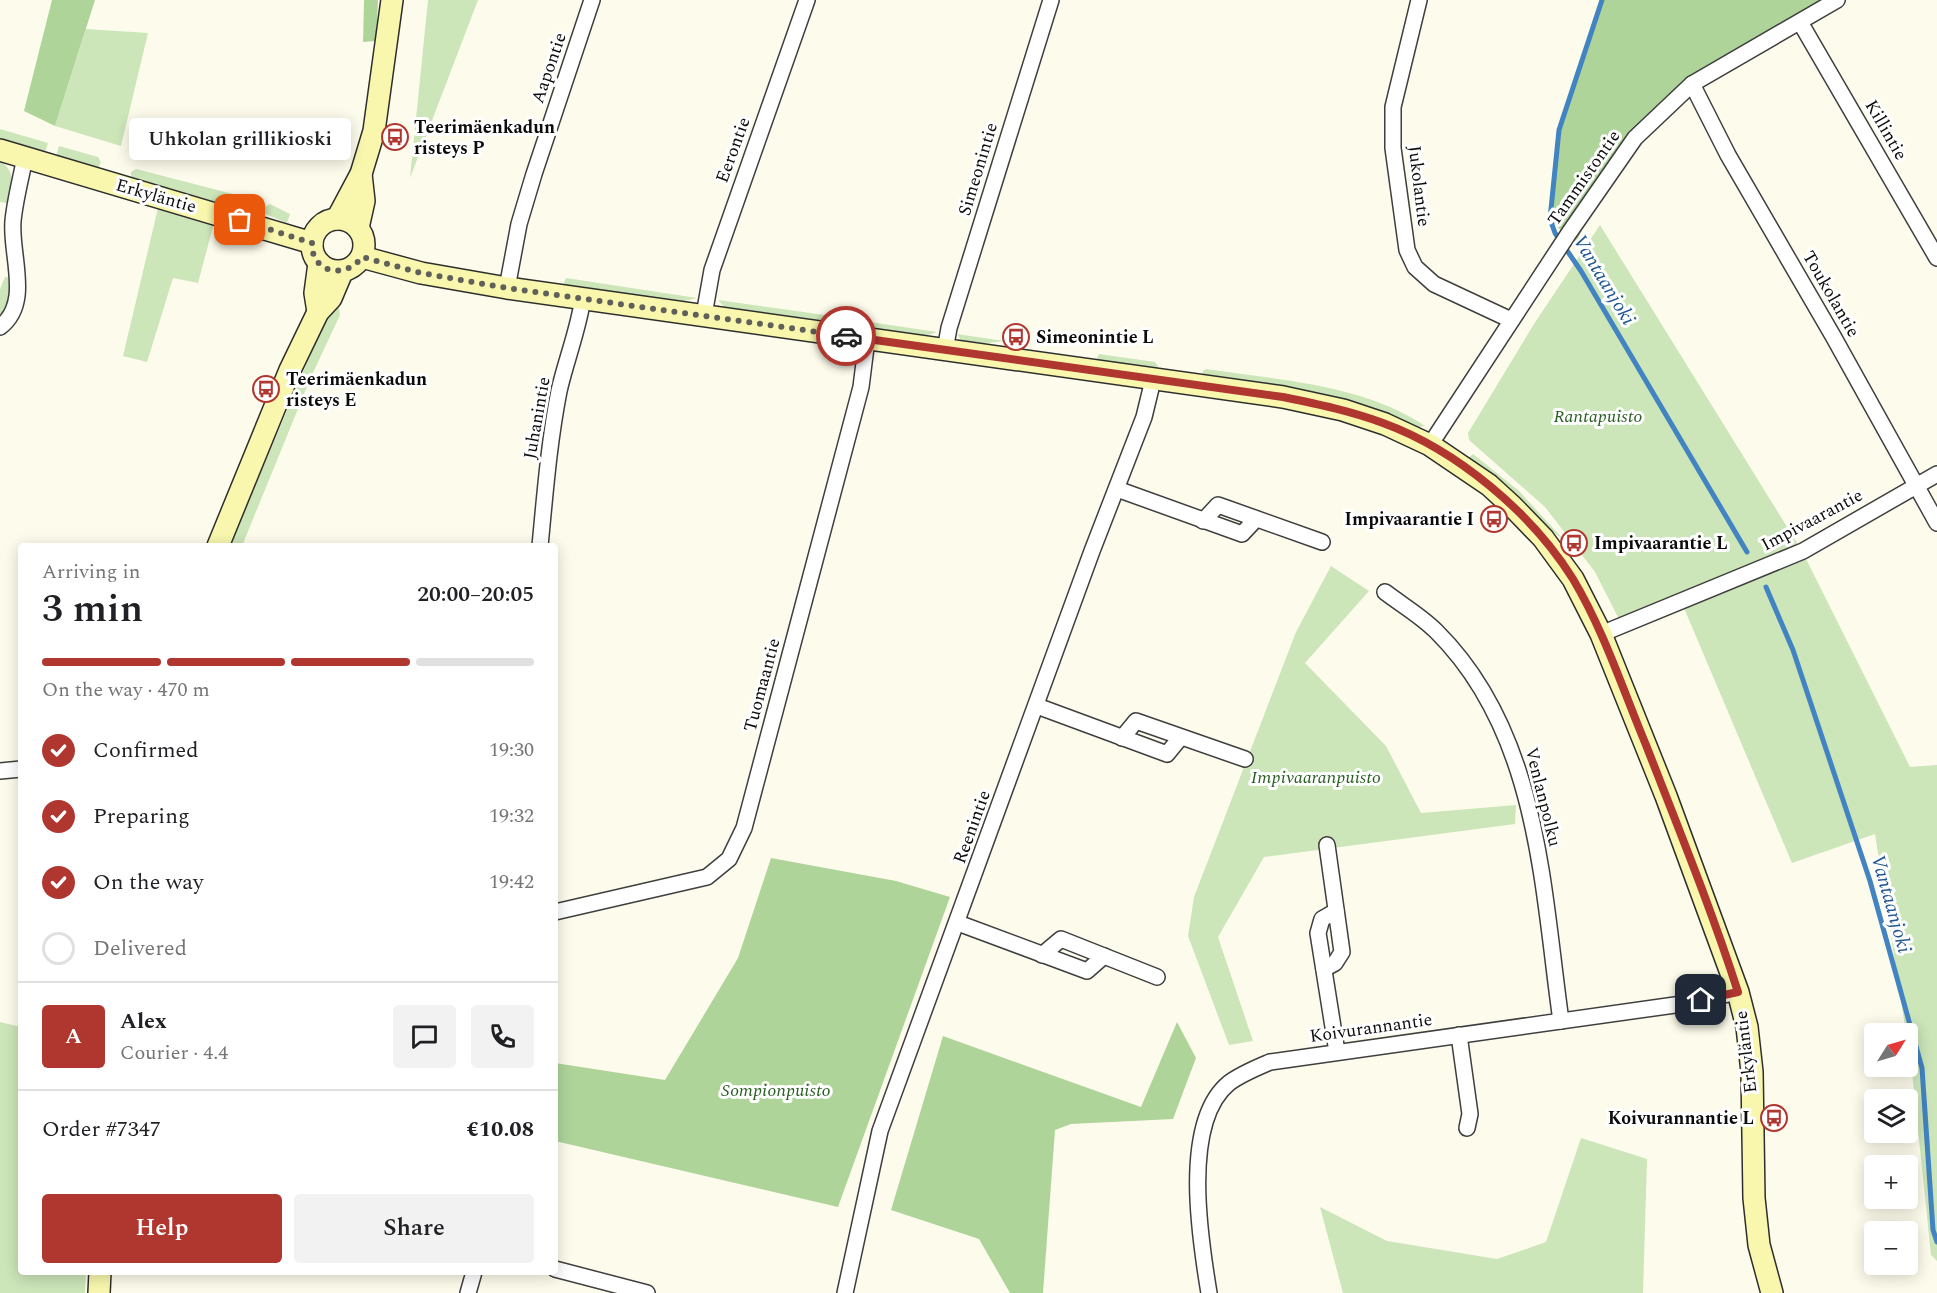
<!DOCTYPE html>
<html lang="en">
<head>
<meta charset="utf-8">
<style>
  :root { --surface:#fff; --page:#f2f2f2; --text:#202124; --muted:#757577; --line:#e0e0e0; --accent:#b03630 }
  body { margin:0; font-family:Spectral,serif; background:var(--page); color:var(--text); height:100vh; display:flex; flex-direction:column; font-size:22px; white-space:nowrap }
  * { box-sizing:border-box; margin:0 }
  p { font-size:20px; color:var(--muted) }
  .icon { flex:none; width:33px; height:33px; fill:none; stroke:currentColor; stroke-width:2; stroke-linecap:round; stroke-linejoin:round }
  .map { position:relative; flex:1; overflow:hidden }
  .drawer { position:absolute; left:18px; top:543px; width:540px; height:732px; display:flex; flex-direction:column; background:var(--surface); border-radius:6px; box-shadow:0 3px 15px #0003 }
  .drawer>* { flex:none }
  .needle { width:39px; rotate:53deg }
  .controls { position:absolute; left:1864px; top:1023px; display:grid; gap:12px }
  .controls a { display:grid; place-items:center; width:54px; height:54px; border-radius:6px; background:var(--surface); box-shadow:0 3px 15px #0003; font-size:30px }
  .pin { position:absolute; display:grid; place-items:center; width:51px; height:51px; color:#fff; margin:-26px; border-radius:12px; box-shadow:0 3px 9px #0006 }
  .courier { position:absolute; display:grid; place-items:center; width:60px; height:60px; margin:-30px; border:4px solid #b03630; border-radius:50%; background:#fff; color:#222; box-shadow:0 2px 8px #0007 }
  .bubble { position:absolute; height:42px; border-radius:6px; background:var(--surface); box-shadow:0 3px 15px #0003; font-size:20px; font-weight:600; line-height:42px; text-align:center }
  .head em { font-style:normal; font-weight:600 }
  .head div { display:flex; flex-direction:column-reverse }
  .head { display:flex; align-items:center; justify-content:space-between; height:102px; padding:0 24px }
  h1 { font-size:39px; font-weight:600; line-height:45px }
  .bar { display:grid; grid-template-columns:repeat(4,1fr); gap:9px 6px; align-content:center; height:72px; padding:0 24px }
  .bar i { height:8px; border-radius:4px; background:var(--line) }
  .bar .on { background:var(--accent) }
  .bar p { grid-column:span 4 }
  .line { display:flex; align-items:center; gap:15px; padding:0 24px; border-top:2px solid var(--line) }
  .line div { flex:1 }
  .round { display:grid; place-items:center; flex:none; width:63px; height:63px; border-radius:6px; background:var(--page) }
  ol { padding:0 24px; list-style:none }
  li { display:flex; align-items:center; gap:18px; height:66px }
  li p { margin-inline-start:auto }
  li .icon { padding:6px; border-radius:50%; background:var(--accent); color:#fff; stroke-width:4 }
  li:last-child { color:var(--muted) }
  li i { width:33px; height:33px; border:3px solid var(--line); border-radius:50% }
  .cta { display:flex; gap:12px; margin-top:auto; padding:12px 24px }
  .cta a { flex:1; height:69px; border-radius:6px; background:var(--accent); color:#fff; font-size:24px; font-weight:600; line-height:69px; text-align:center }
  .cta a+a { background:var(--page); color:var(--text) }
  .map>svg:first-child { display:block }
  .green { fill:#cce5b9 }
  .forest { fill:#afd49a }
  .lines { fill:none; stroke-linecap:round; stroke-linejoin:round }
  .stream { stroke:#4283c2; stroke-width:5 }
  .street-casing { stroke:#3f3f3f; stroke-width:18 }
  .secondary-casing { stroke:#2e2e2e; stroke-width:24 }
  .street { stroke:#fff; stroke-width:15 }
  .secondary { stroke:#f8f7ad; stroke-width:21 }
  .done { stroke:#60605a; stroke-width:6; stroke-dasharray:0 10.8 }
  .route { stroke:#b03630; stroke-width:8 }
  .labels { text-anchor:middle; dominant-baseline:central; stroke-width:6; stroke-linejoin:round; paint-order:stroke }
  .street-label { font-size:18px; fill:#0c0c0c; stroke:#fff }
  .poi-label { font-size:18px; font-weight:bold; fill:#0c0c0c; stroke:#fff; text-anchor:start }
  .park-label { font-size:18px; font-style:italic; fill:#295e22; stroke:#fff }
  .water-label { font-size:20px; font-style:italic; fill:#205693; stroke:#fff }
</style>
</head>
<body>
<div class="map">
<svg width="1937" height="1293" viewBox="0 0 1937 1293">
  <rect width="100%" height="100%" fill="#fdfcec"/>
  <!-- green -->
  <g class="green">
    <polygon points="428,0 478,0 410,178"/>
    <polygon points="86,29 148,33 121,146 55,126"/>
    <polygon points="0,129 48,143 45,153 0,140"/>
    <polygon points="59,146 98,157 101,162 97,171 56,157"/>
    <path d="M0 161C17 172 12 186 7 203L0 202Z"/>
    <polygon points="136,169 233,194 236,198 232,203 204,202 131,178 131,172"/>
    <polygon points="270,204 290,214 287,223 263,213 265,207"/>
    <polygon points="158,208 214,223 198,283 173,278 147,362 123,356"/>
    <polygon points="1600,225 1802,551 1910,767 1937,765 1937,1261 1931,1255 1908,1034 1906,1033 1875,834 1792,863 1681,601 1622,625 1595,572 1545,507 1469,440 1468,433 1534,324"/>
    <polygon points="5,277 12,278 14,292 0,322 0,289"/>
    <polygon points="566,278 697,298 680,302 563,285"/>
    <polygon points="718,300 832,316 831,324 725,308"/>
    <polygon points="334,305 339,308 340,315 311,377 242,546 230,546 317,339"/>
    <polygon points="863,321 937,332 922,337 861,328"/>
    <polygon points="957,334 1004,341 981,344 962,342"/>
    <polygon points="1099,354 1155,362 1158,366 1156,370 1095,362"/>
    <path d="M1206 369C1278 380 1362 384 1425 426L1413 428 1202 377 1203 371Z"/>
    <polygon points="1473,454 1519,491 1564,540 1539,522 1467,459"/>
    <polygon points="1331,566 1369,591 1305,663 1386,746 1421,813 1516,805 1515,824 1264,857 1218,937 1253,1041 1229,1045 1188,936 1194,897 1296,632"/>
    <polygon points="0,1022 21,1027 21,1272 86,1272 85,1293 0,1293"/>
    <polygon points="1581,1138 1647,1159 1643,1293 1343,1293 1320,1207 1387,1241 1497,1259 1546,1242"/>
  </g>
  <!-- forest -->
  <g class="forest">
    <polygon points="52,0 95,0 55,126 24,111"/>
    <polygon points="364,0 378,0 376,41 363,42"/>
    <polygon points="1602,0 1825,0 1680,85 1606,178 1575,245 1550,219 1559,130"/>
    <polygon points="771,858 896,881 950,897 838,1207 555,1141 555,1063 665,1080 738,958"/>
    <polygon points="1177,1022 1196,1058 1173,1119 1071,1124 1055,1130 1043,1293 1010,1293 979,1239 891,1210 943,1036 1141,1107"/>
  </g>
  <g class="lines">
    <!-- stream -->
    <g class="stream">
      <polyline points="1602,0 1559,130 1550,219 1555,233 1581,271 1747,552"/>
      <polyline points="1766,587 1793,650 1870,881 1922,1068 1933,1230 1937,1242"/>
    </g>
    <defs>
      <g id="street">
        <polyline points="1419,0 1393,107 1393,148 1407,250 1415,267 1434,284 1511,320"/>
        <polyline points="1800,22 1937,258"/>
        <polyline points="1692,84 1728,155 1833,336 1937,523"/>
        <polyline points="507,288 519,224 534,174 592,0"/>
        <polyline points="704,315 712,270 807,0"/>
        <path d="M0 327C32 303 10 255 13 221 15 200 21 178 25 157"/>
        <polyline points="945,350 949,328 1051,0"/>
        <polyline points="1430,445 1569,233 1635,138 1692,84 1837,0"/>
        <polyline points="1117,489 1242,534 1256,519"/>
        <polyline points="1203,521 1218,505 1322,542"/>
        <path d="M540 546C545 494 549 442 559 391 566 360 578 331 583 298"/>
        <path d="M1385 592C1402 605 1421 616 1436 631 1539 733 1542 886 1561 1021"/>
        <polyline points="1601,634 1803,551 1937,474"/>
        <polyline points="1037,706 1167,754 1180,738"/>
        <polyline points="1122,738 1136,721 1245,759"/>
        <polyline points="0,771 21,769"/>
        <polyline points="1336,911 1322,919 1318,933 1337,1052"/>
        <polyline points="555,912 707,877 729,859 744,828 861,387 867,339"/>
        <polyline points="958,923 1087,971 1104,956"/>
        <polyline points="1042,955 1061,939 1157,977"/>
        <polyline points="1324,969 1335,963 1342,952 1327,845"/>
        <polyline points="1459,1035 1470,1114 1467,1128"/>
        <polyline points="555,1269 647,1293"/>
        <polyline points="468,1293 474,1272"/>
        <polyline points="845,1293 880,1131 1092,551 1144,417 1153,380"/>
        <path d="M1209 1293C1200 1239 1181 1122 1229 1083 1241 1074 1256 1068 1270 1062L1682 1004 1738 992"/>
      </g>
      <g id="secondary">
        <polyline points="0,150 312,243"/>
        <circle cx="338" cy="245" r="26"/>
        <polyline points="337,219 361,174 374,131 392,0"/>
        <polyline points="358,228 364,201 361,174"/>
        <polyline points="362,257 421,273 507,288 1283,397 1343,410 1385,424 1430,445 1489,485 1512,506 1543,538 1573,579 1601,634 1666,796 1738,992 1747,1027 1752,1072 1754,1198 1759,1245 1772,1293"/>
        <polyline points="318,312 315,293 319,263"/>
        <polyline points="218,546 290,370 318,312 331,298 342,272"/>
        <polyline points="99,1293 100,1272"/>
      </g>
    </defs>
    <!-- street casing -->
    <use href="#street" class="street-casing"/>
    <!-- secondary casing -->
    <use href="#secondary" class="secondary-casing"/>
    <!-- street -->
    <use href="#street" class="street"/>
    <!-- secondary -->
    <use href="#secondary" class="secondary"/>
  </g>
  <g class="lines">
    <!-- done -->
    <path class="done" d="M240 220 312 243C311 274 346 279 362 257L421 273 507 288 846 336"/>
    <!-- route -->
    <path class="route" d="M846 336 1283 397C1317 404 1351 411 1383 423 1457 450 1532 513 1573 579 1604 631 1623 690 1646 745 1678 827 1711 908 1738 992L1701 1000"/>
  </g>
  <!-- icons -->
  <defs>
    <symbol id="bus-ring" viewBox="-11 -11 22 22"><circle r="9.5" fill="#fff" stroke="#b03630" stroke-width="1.5"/><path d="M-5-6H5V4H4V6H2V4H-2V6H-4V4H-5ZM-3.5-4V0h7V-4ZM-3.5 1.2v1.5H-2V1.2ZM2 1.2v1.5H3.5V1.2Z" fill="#b03630"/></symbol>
  </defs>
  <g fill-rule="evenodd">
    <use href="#bus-ring" x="380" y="122" width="30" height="30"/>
    <use href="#bus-ring" x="1001" y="322" width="30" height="30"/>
    <use href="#bus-ring" x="251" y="374" width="30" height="30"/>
    <use href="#bus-ring" x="1479" y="504" width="30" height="30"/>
    <use href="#bus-ring" x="1559" y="528" width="30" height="30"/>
    <use href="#bus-ring" x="1759" y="1103" width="30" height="30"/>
  </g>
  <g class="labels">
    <!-- street labels -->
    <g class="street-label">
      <text transform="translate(549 68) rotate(-71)">Aapontie</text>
      <text transform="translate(1886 130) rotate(60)">Killintie</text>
      <text transform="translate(733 150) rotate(-70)">Eerontie</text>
      <text transform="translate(978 169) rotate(-73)">Simeonintie</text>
      <text transform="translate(1584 178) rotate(-55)">Tammistontie</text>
      <text transform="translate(1419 186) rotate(83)">Jukolantie</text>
      <text transform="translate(156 196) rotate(16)">Erkyläntie</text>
      <text transform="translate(1831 294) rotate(60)">Toukolantie</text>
      <text transform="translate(537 418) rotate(-80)">Juhanintie</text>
      <text transform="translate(1812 520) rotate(-28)">Impivaarantie</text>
      <text transform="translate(762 685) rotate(-75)">Tuomaantie</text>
      <text transform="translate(1543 797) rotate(76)">Venlanpolku</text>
      <text transform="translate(972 827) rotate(-70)">Reenintie</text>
      <text transform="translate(1371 1028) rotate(-8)">Koivurannantie</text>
      <text transform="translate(1746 1052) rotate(-97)">Erkyläntie</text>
    </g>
    <!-- poi labels -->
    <g class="poi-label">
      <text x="414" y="127">Teerimäenkadun<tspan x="414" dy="21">risteys P</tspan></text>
      <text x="1036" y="337">Simeonintie L</text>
      <text x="286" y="379">Teerimäenkadun<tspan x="286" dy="21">risteys E</tspan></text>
      <text x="1474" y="519" text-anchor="end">Impivaarantie I</text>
      <text x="1594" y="543">Impivaarantie L</text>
      <text x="1754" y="1118" text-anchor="end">Koivurannantie L</text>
    </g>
    <!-- park labels -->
    <g class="park-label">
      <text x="1598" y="416">Rantapuisto</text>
      <text x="1316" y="777">Impivaaranpuisto</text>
      <text x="776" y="1090">Sompionpuisto</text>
    </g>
    <!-- water labels -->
    <g class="water-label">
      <text transform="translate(1604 280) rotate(59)">Vantaanjoki</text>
      <text transform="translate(1891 904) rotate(74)">Vantaanjoki</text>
    </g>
  </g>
</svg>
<div class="controls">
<a><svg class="needle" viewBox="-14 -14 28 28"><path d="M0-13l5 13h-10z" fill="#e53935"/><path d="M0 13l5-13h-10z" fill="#757577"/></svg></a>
<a><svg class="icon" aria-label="layers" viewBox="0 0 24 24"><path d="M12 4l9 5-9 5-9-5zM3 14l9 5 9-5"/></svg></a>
<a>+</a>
<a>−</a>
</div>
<div class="pin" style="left:240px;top:220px;background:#ea580c"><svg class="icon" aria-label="bag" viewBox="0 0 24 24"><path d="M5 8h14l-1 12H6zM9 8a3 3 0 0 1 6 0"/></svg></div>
<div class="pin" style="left:1701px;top:1000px;background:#1f2937"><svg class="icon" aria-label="home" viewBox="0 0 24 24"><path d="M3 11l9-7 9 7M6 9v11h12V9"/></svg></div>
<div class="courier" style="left:846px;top:336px"><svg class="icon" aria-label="car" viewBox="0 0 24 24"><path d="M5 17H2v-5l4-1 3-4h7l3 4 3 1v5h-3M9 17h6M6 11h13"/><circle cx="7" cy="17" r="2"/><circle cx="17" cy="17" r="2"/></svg></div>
<div class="bubble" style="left:129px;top:118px;width:222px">Uhkolan grillikioski</div>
<section class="drawer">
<div class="head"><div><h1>3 min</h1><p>Arriving in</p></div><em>20:00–20:05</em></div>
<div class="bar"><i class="on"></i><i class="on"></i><i class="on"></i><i></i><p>On the way · 470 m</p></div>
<ol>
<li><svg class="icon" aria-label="check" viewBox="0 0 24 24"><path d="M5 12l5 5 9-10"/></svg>Confirmed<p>19:30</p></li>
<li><svg class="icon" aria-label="check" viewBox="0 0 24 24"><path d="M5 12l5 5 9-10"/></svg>Preparing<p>19:32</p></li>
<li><svg class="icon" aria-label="check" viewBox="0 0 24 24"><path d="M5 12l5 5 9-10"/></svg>On the way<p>19:42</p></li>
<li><i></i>Delivered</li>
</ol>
<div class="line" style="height:108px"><b class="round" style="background:var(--accent);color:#fff">A</b><div><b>Alex</b><p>Courier · 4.4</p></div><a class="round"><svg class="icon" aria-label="chat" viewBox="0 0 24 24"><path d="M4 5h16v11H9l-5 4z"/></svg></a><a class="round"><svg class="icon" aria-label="phone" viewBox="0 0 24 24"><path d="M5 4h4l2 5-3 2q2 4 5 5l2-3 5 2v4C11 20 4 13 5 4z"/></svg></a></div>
<div class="line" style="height:78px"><div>Order #7347</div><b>€10.08</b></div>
<div class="cta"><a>Help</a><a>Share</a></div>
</section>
</div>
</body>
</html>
